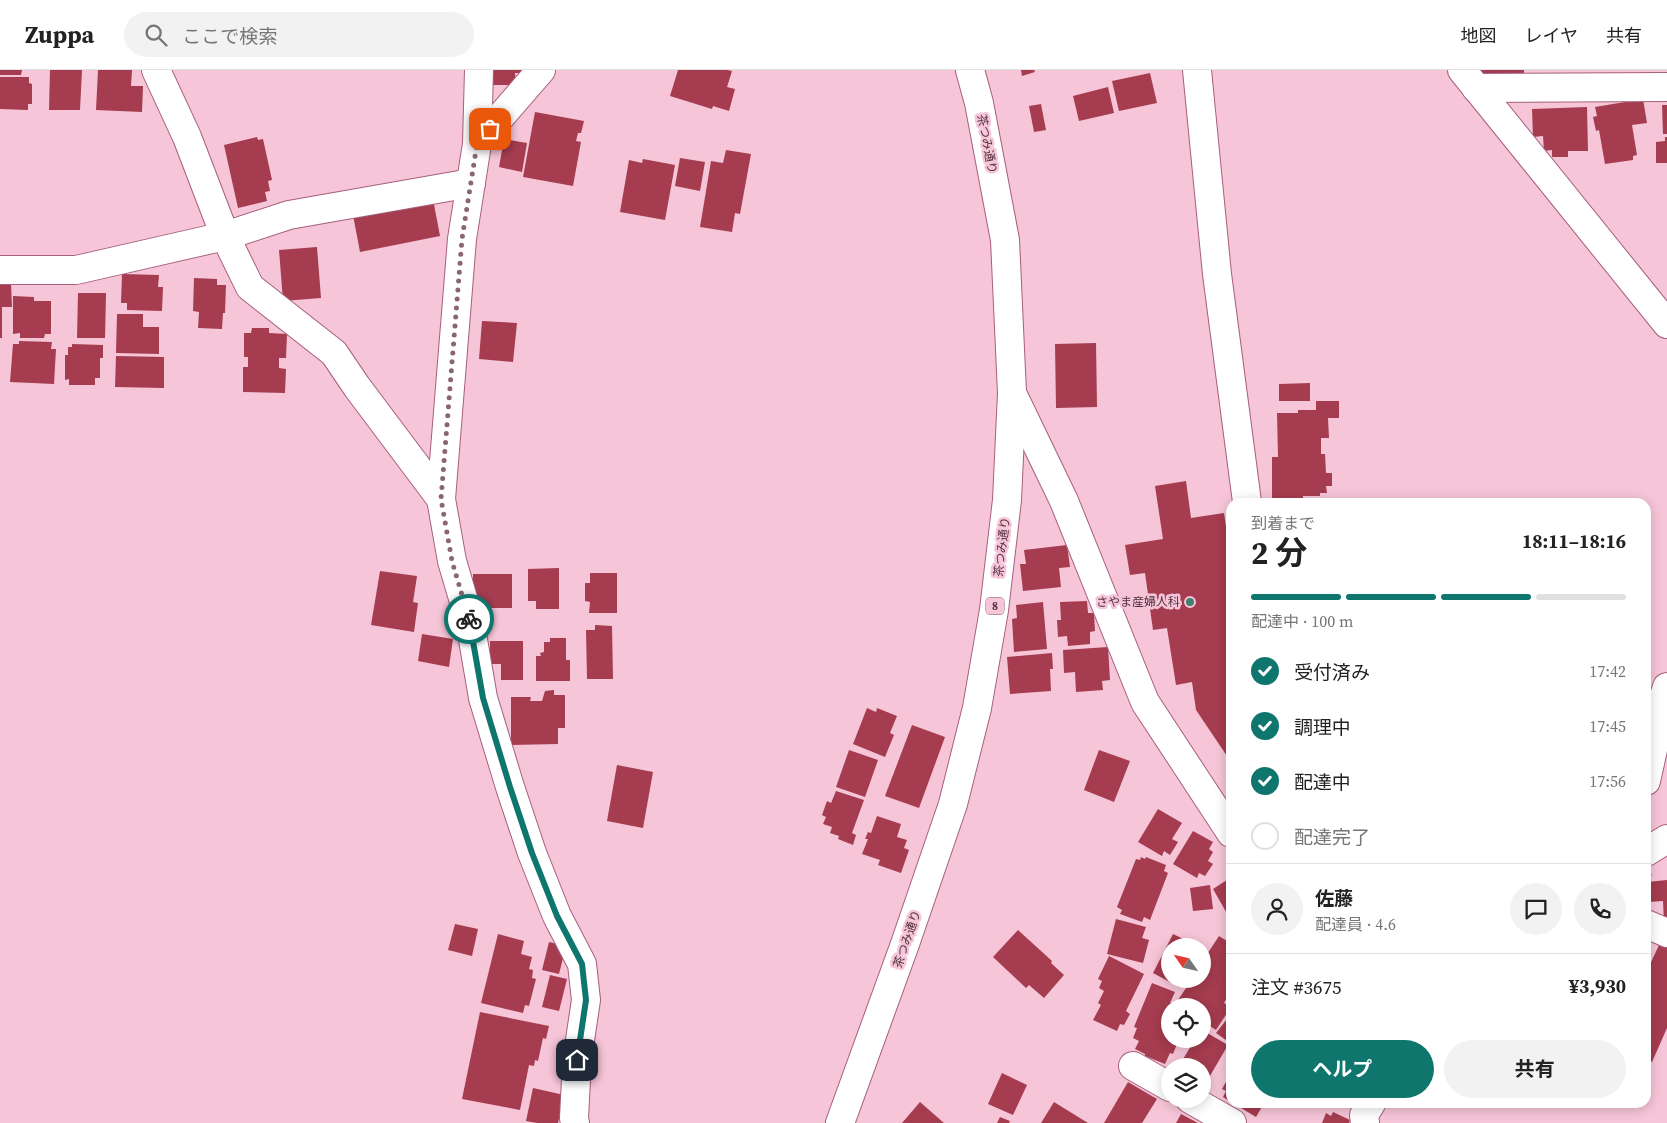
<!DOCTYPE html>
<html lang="ja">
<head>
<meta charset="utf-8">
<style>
  :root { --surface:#fff; --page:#f2f2f2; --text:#222; --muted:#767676; --line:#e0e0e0; --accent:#0f766e }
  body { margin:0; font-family:"Source Serif 4","Noto Sans JP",serif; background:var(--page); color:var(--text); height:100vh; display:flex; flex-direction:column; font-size:19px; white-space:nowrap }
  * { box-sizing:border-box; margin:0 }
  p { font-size:16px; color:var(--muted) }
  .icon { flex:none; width:28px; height:28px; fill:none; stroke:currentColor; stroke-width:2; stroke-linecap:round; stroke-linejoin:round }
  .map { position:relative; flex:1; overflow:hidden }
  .side { position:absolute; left:1226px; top:428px; width:425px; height:610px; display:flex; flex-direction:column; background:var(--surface); border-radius:15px; box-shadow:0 2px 12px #0003 }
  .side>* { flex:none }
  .needle { width:32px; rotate:304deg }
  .buttons { position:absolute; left:1161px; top:868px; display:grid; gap:10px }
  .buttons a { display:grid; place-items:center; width:50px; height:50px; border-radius:50%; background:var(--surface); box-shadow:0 2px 12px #0003; font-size:25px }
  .pin { position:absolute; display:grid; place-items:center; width:42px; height:42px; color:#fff; margin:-21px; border-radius:10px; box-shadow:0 2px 8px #0006 }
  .courier { position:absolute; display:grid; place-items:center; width:50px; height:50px; margin:-25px; border:4px solid #0f766e; border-radius:50%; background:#fff; color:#222; box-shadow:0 1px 6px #0007 }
  .head em { font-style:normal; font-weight:700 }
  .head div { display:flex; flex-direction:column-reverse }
  .head { display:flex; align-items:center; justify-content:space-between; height:85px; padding:0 25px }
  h1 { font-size:32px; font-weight:700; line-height:38px }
  .bar { display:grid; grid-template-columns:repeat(4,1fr); gap:8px 5px; align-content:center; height:60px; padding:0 25px }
  .bar i { height:6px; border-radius:4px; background:var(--line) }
  .bar .on { background:var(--accent) }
  .bar p { grid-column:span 4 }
  .line { display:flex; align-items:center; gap:12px; padding:0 25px; border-top:1px solid var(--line) }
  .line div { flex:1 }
  .round { display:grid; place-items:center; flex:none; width:52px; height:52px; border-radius:26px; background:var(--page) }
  ol { padding:0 25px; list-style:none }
  li { display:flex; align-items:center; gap:15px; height:55px }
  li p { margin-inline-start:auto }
  li .icon { padding:5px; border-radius:50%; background:var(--accent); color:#fff; stroke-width:4 }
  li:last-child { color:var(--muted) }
  li i { width:28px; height:28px; border:2px solid var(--line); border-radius:50% }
  .primary-button { display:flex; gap:10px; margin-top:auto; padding:10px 25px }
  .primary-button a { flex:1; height:58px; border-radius:30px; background:var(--accent); color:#fff; font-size:20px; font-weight:700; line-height:58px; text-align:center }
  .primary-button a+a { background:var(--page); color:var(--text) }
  header { display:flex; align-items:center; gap:30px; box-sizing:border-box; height:70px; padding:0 25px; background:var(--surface); border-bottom:1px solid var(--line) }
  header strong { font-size:24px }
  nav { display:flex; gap:28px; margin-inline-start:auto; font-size:18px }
  .search { width:350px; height:45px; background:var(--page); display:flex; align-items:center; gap:12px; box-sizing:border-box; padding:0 18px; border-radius:28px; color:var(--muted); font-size:19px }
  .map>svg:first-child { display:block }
  .building { fill:#a53c4f }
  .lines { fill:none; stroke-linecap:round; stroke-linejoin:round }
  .minor-casing { stroke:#a65f7e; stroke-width:30 }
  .major-casing { stroke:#a65f7e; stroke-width:30 }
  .minor { stroke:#fff; stroke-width:28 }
  .major { stroke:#fff; stroke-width:28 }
  .done { stroke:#8b6575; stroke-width:5; stroke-dasharray:0 9 }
  .route { stroke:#0f766e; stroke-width:6 }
  .poi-dot { fill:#41806e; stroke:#f6c5d8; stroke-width:2 }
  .labels { text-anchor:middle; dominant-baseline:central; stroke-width:5; stroke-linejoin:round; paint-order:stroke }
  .shield { fill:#f6c5d8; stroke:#825d6d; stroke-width:1 }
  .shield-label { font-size:11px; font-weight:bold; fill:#51313f }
  .street-label { font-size:12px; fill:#51313f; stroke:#f6c5d8 }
  .poi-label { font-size:12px; fill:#51313f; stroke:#f6c5d8; text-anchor:end }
</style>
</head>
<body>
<header>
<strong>Zuppa</strong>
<div class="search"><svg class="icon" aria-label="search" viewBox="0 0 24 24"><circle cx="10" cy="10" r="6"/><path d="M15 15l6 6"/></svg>ここで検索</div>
<nav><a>地図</a><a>レイヤ</a><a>共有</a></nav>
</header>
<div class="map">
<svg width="1667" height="1053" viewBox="0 0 1667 1053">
  <rect width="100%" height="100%" fill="#f6c5d8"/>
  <!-- building -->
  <g class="building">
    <polygon points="0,0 22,0 21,5 0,5"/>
    <polygon points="50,0 82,0 80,40 49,40"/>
    <polygon points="98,0 132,0 131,16 143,16 142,42 96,40"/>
    <polygon points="488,0 526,0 526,3 515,3 516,15 488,15"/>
    <polygon points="678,0 727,0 732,1 727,17 735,19 729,41 713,36 712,39 670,26"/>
    <polygon points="1021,0 1034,0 1035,2 1022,6"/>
    <polygon points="1480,0 1524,0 1524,7 1488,9 1481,4"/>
    <polygon points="1150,3 1157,33 1119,41 1112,11"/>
    <polygon points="0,7 29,7 29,13 32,14 32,34 28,34 28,40 0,39"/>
    <polygon points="1108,17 1114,43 1079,51 1073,26"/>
    <polygon points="1643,29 1647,53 1632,55 1637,85 1633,86 1633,90 1605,94 1599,60 1596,61 1593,47 1597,46 1595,37"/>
    <polygon points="1041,34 1046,60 1034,62 1029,36"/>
    <polygon points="1662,35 1667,35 1667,64 1663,64"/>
    <polygon points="1587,37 1588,81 1568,81 1568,87 1552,87 1552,80 1544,81 1543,66 1533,67 1532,39"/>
    <polygon points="535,42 584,51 581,63 578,63 576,71 581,72 573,116 523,107"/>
    <polygon points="257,67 258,70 263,69 272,110 268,111 270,121 265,122 267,131 238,138 224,75"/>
    <polygon points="1665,67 1667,67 1667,93 1656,93 1656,72 1665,71"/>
    <polygon points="504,69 527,73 522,102 499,97"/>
    <polygon points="726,80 751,84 740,144 735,143 732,162 700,157 711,91 723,93"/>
    <polygon points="680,88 705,92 700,121 675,116"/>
    <polygon points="643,89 675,95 665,150 620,142 629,90 642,93"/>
    <polygon points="433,129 440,166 360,182 353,145"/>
    <polygon points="317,177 321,228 283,231 279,180"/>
    <polygon points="122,204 159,205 158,217 163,217 162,241 127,240 127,233 121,233"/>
    <polygon points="194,208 217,209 217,215 226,215 225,243 223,243 222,259 198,258 199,242 193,241"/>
    <polygon points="0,213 11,213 12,237 2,237 2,268 0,268"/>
    <polygon points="78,223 106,223 105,268 77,268"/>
    <polygon points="13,226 34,227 34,231 51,231 51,264 45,264 44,268 20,268 20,263 13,264"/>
    <polygon points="117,244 143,244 143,257 159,257 159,284 116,283"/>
    <polygon points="482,251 517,253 513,292 479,289"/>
    <polygon points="252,258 269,258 269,263 287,264 286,288 279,288 279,298 286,299 285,323 243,322 243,297 248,297 248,287 244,287 244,263 251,263"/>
    <polygon points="19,271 52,272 51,279 56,279 54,314 10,312 13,274 19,274"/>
    <polygon points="1096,273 1097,337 1056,338 1055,274"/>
    <polygon points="72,274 103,275 103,288 100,288 100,308 95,308 95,315 69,315 69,309 65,310 65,285 68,285 68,277 72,277"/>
    <polygon points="116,286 164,287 164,318 115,317"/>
    <polygon points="1310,313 1310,331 1279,331 1279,314"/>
    <polygon points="1316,331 1339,331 1339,348 1328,348 1329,368 1321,368 1321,384 1325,384 1326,403 1332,403 1332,416 1326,416 1327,423 1320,423 1320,426 1303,426 1303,430 1272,431 1272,387 1278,387 1277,343 1298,343 1298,340 1316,340"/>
    <polygon points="1186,411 1191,448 1224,443 1231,491 1231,692 1196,640 1192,612 1176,615 1167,558 1153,560 1145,503 1130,505 1125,475 1163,469 1155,416"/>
    <polygon points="1067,475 1070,497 1059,498 1061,517 1023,521 1020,494 1026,494 1024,480"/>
    <polygon points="559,498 559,539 536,539 536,531 528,531 528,499"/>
    <polygon points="380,501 417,506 413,532 418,533 414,562 371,555"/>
    <polygon points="590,503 617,503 617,543 589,543 590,532 585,531 585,513 590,513"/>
    <polygon points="473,504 512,504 512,538 477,538 477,522 473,522"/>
    <polygon points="1087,531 1088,543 1094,543 1095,561 1090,562 1090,574 1068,576 1067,566 1058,567 1057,550 1061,550 1060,532"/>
    <polygon points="1043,532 1047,579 1014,582 1012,549 1017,548 1016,535"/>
    <polygon points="595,555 612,556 613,609 587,609 586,560 595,560"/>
    <polygon points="422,564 453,569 449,597 418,591"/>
    <polygon points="550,568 566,568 566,590 570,590 570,611 536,611 536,586 541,586 540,583 544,582 544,572 550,572"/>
    <polygon points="490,571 523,571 523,610 501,610 501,594 490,594"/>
    <polygon points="1108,577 1110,610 1102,611 1103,620 1076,622 1075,602 1064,603 1063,580"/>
    <polygon points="1052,583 1053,599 1050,599 1051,621 1010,624 1007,587"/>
    <polygon points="554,620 554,625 565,625 565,658 558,658 558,674 511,675 511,627 531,627 530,631 542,631 545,621"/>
    <polygon points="867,638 876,642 877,638 897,646 890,663 894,665 885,687 853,674"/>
    <polygon points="912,655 945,667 919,738 885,726"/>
    <polygon points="849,680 878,690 865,727 836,717"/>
    <polygon points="1099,680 1130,691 1114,732 1084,720"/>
    <polygon points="617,695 653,702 643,758 607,751"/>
    <polygon points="836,721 864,730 852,763 856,765 853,775 838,769 839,766 830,763 832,757 823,754 826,747 822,745 827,731 831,733"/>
    <polygon points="1158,739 1182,753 1172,769 1178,772 1170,785 1164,781 1162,786 1138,772"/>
    <polygon points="877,746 901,754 897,767 907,770 904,778 909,780 901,803 878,795 880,790 862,784 868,769 865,769 868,762 871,763"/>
    <polygon points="1193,761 1213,772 1209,779 1213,782 1208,791 1213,794 1205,806 1199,803 1197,808 1173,794"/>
    <polygon points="1141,787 1145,789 1146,787 1166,795 1164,801 1168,803 1150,850 1144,847 1142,852 1120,844 1122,840 1117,837 1136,789 1140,790"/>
    <polygon points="1646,797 1652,805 1646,809"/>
    <polygon points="1231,798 1231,846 1229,847 1213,819 1230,808 1226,801"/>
    <polygon points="1667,810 1667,854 1664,854 1663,831 1648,832 1647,812"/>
    <polygon points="1210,815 1213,839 1193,841 1190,818"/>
    <polygon points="1116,849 1146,857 1142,868 1149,870 1143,893 1107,884"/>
    <polygon points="455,854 478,859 472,886 448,880"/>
    <polygon points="1018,860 1052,891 1051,893 1064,905 1044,928 1029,915 1026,918 993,887"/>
    <polygon points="498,864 524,871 521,884 532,887 529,899 533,900 532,908 536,909 529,936 525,935 523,943 481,933"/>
    <polygon points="1173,864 1198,876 1170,876 1170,909 1184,909 1179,917 1153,903"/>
    <polygon points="1219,866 1227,871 1229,868 1231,870 1231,921 1224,933 1231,937 1216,960 1202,951 1202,936 1188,936 1178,930 1192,909 1202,909 1202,892"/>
    <polygon points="549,872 566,876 559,904 542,900"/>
    <polygon points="1659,875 1667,878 1667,958 1652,992 1646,990 1646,903"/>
    <polygon points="1109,886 1144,904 1126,941 1130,944 1124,955 1120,954 1117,961 1093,950 1101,935 1098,933 1104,921 1099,918 1102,911 1098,909"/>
    <polygon points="550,905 567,909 559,941 542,937"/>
    <polygon points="1152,913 1175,922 1170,933 1179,936 1170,936 1170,969 1179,969 1173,984 1170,983 1165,994 1145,986 1145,984 1135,979 1139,971 1133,968 1137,958 1134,957"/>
    <polygon points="480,942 549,956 546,969 543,968 538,991 535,990 534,996 529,995 520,1040 462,1029"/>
    <polygon points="1227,949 1231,951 1230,973 1216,963"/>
    <polygon points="1202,960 1228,975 1207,1011 1202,1008 1202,996 1179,996 1195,969 1202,969"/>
    <polygon points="1002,1003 1027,1015 1013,1045 988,1034"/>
    <polygon points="1231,1003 1231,1032 1223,1027 1226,1021 1222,1019"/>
    <polygon points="1128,1012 1157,1029 1142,1053 1104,1053"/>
    <polygon points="533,1018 564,1025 558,1053 537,1053 526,1051"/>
    <polygon points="920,1032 944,1053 902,1053"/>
    <polygon points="1054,1032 1088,1053 1041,1053"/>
    <polygon points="1231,1032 1268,1032 1266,1037 1263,1035 1256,1047"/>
    <polygon points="1333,1042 1350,1050 1349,1053 1322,1053 1326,1043 1331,1046"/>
    <polygon points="1181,1044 1198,1053 1176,1053"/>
    <polygon points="1000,1047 1010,1051 1009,1053 997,1053"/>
  </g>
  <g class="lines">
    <defs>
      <g id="minor">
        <polyline points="156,0 187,67 225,166 250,217 334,283 357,317 441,429"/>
        <polyline points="479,0 477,74 462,169 441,429 452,491 470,552 483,628 510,717 532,783 557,846 582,894 586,930 577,990 574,1048 575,1053"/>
        <polyline points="1197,0 1217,204 1247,432"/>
        <polyline points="1462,0 1667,254"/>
        <polyline points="1476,18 1667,17"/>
        <polyline points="477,74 541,0"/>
        <polyline points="0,200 76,200 225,166 289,145 471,113"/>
        <polyline points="1012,323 1064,431 1145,632 1231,763"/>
        <polyline points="1646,711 1654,675 1658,644 1667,617"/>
        <polyline points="1646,782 1667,769"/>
        <polyline points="1646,854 1667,863"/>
        <polyline points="1133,996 1170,1017"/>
        <polyline points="1190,1029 1232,1053"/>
        <polyline points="1365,1053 1364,1045 1372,1032"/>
      </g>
      <polyline id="major" points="840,1053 905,874 953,734 977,638 994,540 1007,430 1012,323 1005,170 979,33 970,0"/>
    </defs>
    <!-- minor casing -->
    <use href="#minor" class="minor-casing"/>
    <!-- major casing -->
    <use href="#major" class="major-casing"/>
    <!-- minor -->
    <use href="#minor" class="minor"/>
    <!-- major -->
    <use href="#major" class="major"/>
  </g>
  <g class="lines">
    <!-- done -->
    <polyline class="done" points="469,549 452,491 441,429 462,169 477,74 490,59"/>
    <!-- route -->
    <polyline class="route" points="469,549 483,628 510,717 532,783 557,846 582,894 586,930 577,990"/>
  </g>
  <!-- markers -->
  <circle class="poi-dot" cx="1190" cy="532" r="5"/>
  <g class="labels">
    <!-- shield labels -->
    <rect class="shield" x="986" y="527.5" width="18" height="17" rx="4"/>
    <g class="shield-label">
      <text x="995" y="536">8</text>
    </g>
    <!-- street labels -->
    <g class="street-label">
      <text transform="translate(987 74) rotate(79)">茶つみ通り</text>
      <text transform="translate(1002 477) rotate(-83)">茶つみ通り</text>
      <text transform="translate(907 869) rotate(-71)">茶つみ通り</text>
    </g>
    <!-- poi labels -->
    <g class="poi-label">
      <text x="1180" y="532">さやま産婦人科</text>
    </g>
  </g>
</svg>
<div class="buttons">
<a><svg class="needle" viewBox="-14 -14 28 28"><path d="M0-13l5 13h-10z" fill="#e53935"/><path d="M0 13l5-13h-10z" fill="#767676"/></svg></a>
<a><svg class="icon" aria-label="locate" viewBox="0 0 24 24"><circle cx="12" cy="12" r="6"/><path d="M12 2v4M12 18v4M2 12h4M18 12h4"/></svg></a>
<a><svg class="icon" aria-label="layers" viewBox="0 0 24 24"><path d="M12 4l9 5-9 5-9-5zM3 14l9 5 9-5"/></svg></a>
</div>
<div class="pin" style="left:490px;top:59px;background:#ea580c"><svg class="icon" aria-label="bag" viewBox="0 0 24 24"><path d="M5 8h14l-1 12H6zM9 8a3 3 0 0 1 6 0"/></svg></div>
<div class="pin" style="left:577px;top:990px;background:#1f2937"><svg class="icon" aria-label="home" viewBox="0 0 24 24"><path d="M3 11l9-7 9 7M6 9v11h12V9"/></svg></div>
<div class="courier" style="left:469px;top:549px"><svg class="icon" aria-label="bike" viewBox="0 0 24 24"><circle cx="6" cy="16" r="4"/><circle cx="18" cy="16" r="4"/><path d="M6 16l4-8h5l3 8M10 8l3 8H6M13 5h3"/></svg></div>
<section class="side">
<div class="head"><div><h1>2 分</h1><p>到着まで</p></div><em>18:11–18:16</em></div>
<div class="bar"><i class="on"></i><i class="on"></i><i class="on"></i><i></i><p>配達中 · 100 m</p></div>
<ol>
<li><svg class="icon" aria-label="check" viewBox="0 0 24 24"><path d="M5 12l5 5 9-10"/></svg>受付済み<p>17:42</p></li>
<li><svg class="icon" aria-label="check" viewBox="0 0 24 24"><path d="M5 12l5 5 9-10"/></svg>調理中<p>17:45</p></li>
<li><svg class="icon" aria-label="check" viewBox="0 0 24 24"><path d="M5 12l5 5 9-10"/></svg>配達中<p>17:56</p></li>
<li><i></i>配達完了</li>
</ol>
<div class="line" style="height:90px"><a class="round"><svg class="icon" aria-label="person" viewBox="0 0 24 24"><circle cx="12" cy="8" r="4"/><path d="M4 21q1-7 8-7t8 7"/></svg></a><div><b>佐藤</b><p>配達員 · 4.6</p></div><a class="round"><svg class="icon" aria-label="chat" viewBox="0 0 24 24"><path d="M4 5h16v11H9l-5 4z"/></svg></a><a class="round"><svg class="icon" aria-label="phone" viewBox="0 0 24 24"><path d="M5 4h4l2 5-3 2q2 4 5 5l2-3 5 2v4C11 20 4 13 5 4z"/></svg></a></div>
<div class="line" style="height:65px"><div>注文 #3675</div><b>¥3,930</b></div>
<div class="primary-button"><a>ヘルプ</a><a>共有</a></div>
</section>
</div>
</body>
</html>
